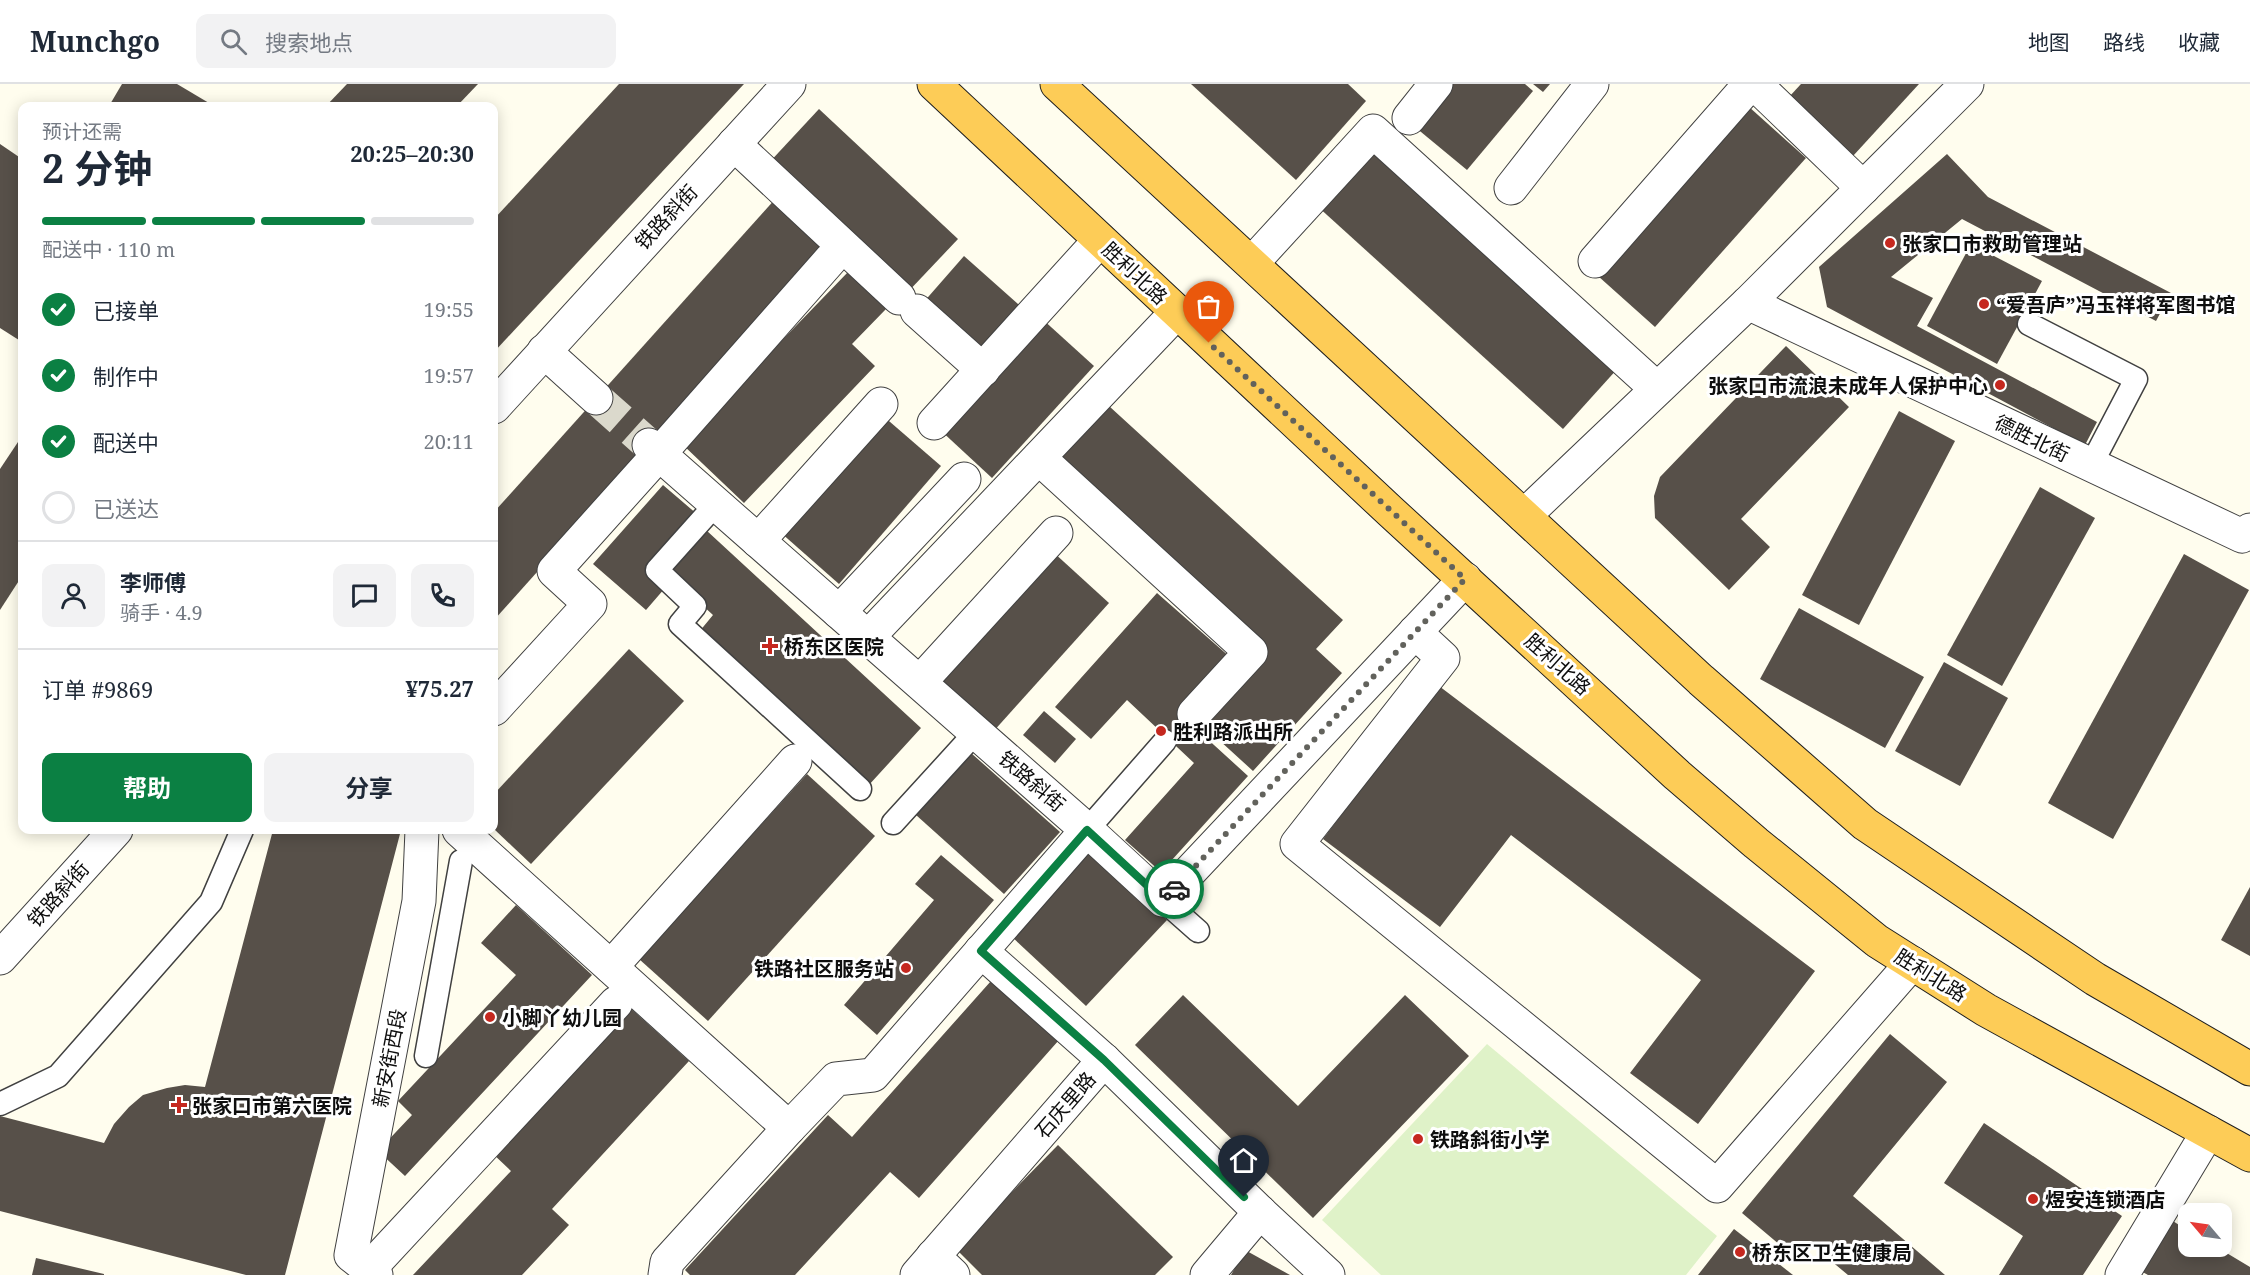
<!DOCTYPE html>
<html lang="zh">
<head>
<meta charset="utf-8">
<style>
  :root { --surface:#fff; --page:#f2f2f3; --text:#1f2937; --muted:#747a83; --line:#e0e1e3; --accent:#0b8043 }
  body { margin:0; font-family:"Noto Serif","Noto Sans SC",serif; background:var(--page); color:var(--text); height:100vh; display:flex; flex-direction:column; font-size:22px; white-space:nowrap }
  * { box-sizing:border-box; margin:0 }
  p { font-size:20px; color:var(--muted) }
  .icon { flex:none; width:33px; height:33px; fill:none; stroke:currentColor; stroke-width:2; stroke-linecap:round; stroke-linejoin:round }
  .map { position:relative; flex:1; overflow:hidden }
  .sheet { position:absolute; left:18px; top:18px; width:480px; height:732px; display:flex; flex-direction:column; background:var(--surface); border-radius:12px; box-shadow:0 3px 15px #0003 }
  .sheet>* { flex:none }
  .needle { width:39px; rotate:299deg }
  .tools { position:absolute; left:2178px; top:1119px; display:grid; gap:12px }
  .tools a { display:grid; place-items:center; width:54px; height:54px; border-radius:12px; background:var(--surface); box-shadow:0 3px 15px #0003; font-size:30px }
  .pin { position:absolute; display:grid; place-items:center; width:51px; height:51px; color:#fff; margin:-62px -26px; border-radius:50% 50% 50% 0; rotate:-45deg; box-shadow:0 0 6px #0007 }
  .pin .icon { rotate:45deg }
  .courier { position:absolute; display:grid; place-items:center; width:60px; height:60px; margin:-30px; border:4px solid #0b8043; border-radius:50%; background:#fff; color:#222; box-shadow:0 2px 8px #0007 }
  .head em { font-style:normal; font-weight:700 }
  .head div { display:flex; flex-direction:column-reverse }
  .head { display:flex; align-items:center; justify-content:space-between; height:102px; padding:0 24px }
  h1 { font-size:39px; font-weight:700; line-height:45px }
  .bar { display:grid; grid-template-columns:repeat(4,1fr); gap:9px 6px; align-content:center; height:72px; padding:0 24px }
  .bar i { height:8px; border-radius:4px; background:var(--line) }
  .bar .active { background:var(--accent) }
  .bar p { grid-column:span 4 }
  .line { display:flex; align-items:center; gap:15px; padding:0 24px; border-top:2px solid var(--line) }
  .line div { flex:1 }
  .round { display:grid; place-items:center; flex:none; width:63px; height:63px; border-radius:12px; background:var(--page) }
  ol { padding:0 24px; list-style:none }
  li { display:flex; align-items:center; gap:18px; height:66px }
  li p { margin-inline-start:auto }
  li .icon { padding:6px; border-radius:50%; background:var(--accent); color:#fff; stroke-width:4 }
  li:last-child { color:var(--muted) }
  li i { width:33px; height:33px; border:3px solid var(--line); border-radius:50% }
  .button { display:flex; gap:12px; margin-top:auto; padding:12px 24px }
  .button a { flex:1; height:69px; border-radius:12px; background:var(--accent); color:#fff; font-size:24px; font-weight:700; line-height:69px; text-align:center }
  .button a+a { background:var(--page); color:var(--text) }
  header { display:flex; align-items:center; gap:36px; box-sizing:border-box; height:84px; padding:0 30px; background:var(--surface); border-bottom:2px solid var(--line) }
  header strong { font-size:28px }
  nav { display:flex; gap:33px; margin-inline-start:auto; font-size:21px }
  .search { width:420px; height:54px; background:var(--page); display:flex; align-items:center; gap:15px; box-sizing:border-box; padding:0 21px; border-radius:12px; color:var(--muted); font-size:22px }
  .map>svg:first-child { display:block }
  .pitch { fill:#dff2c8 }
  .building { fill:#575049 }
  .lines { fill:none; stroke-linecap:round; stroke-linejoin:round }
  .minor-tunnel { stroke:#dbd9cc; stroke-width:33; stroke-dasharray:33 16; stroke-linecap:butt }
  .service-casing { stroke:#414141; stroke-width:25 }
  .minor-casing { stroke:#414141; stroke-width:35 }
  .trunk-casing { stroke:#1f1f1f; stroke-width:35 }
  .service { stroke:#fff; stroke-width:22 }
  .minor { stroke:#fff; stroke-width:33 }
  .trunk { stroke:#fdcc57; stroke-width:33 }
  .done { stroke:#62625c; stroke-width:6; stroke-dasharray:0 10.8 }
  .route { stroke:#0b8043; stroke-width:8 }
  .poi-dot { fill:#c5281f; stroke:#fff; stroke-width:2 }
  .labels { text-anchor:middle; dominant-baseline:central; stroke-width:6; stroke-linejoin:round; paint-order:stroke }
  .street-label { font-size:20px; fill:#0e0e0e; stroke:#fff }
  .poi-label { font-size:20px; font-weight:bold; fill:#0e0e0e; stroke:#fff; text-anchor:start }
</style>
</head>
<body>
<header>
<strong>Munchgo</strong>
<div class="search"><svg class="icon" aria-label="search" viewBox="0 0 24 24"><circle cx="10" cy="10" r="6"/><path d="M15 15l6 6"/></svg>搜索地点</div>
<nav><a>地图</a><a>路线</a><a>收藏</a></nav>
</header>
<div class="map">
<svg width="2250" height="1191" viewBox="0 0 2250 1191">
  <rect width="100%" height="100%" fill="#fffdee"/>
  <!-- pitch -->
  <polygon class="pitch" points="1487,960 1717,1152 1686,1191 1381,1191 1322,1136"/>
  <!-- building -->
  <g class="building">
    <polygon points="122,0 177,0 209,19 207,22 109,22"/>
    <polygon points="347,0 478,0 457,22 326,22"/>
    <polygon points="619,0 744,0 494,268 494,135"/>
    <polygon points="1191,0 1348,0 1366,17 1296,96"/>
    <polygon points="1450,0 1525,0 1533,7 1467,86 1415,43"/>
    <polygon points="1533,0 1550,0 1543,8"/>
    <polygon points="1801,0 1919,0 1853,72 1789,13"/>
    <polygon points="1748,22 1806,74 1655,243 1598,192"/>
    <polygon points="819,25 958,155 905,211 766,82"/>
    <polygon points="1373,59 1619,283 1563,345 1316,121"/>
    <polygon points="0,60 22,75 22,258 0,244"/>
    <polygon points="1947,70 1988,113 2171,209 2156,237 1962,135 1891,193 1933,214 1917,242 2097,338 2085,361 1827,223 1819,183"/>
    <polygon points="777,113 830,161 494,536 494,428"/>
    <polygon points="1971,160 2042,197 1997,280 1927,242"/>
    <polygon points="964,172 1026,227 984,275 922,220"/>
    <polygon points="848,188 886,225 852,260 875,282 744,419 682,360"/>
    <polygon points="1040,233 1094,282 992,394 938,344"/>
    <polygon points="1786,262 1849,323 1741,435 1770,463 1729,506 1655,434 1654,412 1660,393"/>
    <polygon points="1109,322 1343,536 1316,565 1342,589 1253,687 1196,635 1262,564 1058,378"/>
    <polygon points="1899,327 1955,357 1859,541 1802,511"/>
    <polygon points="882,331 941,382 839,500 780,448"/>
    <polygon points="22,352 22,492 0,526 0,385"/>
    <polygon points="663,401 698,431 647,488 665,504 646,526 593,480"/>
    <polygon points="2040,403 2095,434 2002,602 1947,571"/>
    <polygon points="706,446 921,644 868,702 699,548 713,531 666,488"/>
    <polygon points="1052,467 1109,519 992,649 935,597"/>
    <polygon points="2184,470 2249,506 2113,755 2048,719"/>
    <polygon points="1157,509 1231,574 1180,630 1248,692 1161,788 1125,756 1194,679 1127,616 1091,655 1055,623"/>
    <polygon points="1799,524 1924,593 1885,664 1760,595"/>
    <polygon points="629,565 684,617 531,780 494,745 494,710"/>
    <polygon points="1944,578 2008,614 1960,702 1895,667"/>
    <polygon points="1439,602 1815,887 1698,1040 1630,989 1701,896 1511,751 1440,843 1323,755"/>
    <polygon points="1044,627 1076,655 1055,679 1023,651"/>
    <polygon points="971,669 1060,748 1004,810 916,731"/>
    <polygon points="807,690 875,752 708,937 639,875"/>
    <polygon points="273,746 401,746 285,1191 246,1191 0,1127 0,1032 104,1059 114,1040 129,1023 143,1011 167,1004 185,1001 205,1003"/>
    <polygon points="1090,764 1167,836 1086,922 1011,852"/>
    <polygon points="941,771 994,816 877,951 844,921 934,816 915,800"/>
    <polygon points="2250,803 2250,872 2221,856"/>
    <polygon points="516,821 592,891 405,1092 378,1067 412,1031 398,1017 516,891 481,859"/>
    <polygon points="991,897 1059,956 919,1114 890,1088 795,1191 690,1191 685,1186 828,1031 852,1053"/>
    <polygon points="1183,911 1298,1022 1405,911 1469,972 1313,1134 1135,961"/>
    <polygon points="627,921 689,977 552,1125 569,1141 522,1191 413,1191 511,1087 491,1068"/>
    <polygon points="1890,950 1947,998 1853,1112 1945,1191 1848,1191 1812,1161 1799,1177 1742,1129"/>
    <polygon points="1984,1039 2122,1132 2083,1191 1999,1191 2023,1152 1944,1099"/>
    <polygon points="1058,1061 1173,1173 1155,1191 982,1191 956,1165"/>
    <polygon points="2170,1135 2188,1147 2188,1162 2215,1162 2250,1183 2250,1191 2148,1191 2139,1186"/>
    <polygon points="1734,1145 1793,1191 1698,1191"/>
    <polygon points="1245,1166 1290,1191 1231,1191"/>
    <polygon points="36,1174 104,1190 104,1191 32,1191"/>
  </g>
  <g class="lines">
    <!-- minor-tunnel -->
    <polyline class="minor-tunnel" points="596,314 649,361"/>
    <defs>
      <g id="service">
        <polyline points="2029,240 2136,295 2091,381"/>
        <polyline points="716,420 657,486 695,522 680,540 860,705"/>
        <polyline points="893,739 976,648"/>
        <polyline points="1087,746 1165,657"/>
        <polyline points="1163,816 1198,847"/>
        <polyline points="426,972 461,777"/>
        <polyline points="0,1020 58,992 211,818 242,746"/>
      </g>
      <g id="minor">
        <polyline points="1755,0 1863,104"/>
        <polyline points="1409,34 1436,0"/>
        <polyline points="734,60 899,214"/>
        <polyline points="1511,104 1592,0"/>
        <polyline points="1595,177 1750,0"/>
        <polyline points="1252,179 1373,47 1657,305"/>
        <polyline points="1748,219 2242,452 2250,446"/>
        <polyline points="917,227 983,286"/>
        <polyline points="544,267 596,314"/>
        <polyline points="494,323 789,0"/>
        <polyline points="934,339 1100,156"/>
        <polyline points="649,361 1087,746 1163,816 1465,495"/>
        <polyline points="1039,374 1251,568 1194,630"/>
        <polyline points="1524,432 1748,219 1967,0"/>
        <polyline points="758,457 881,320"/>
        <polyline points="839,528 964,395"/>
        <polyline points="1415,548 1443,574 1297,760 1717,1102 1912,879"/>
        <polyline points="868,553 1177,228"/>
        <polyline points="920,598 1056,449"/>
        <polyline points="494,625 590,520 554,487 659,370 831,175"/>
        <polyline points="459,746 789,1044"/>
        <polyline points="981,867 1104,976"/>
        <polyline points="0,874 116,746"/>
        <polyline points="611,883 795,677"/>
        <polyline points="933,1172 953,1191"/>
        <polyline points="369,1185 616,919"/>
        <polyline points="376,1191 351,1171 419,817 422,746"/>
        <polyline points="665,1191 667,1178 789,1044 836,995 873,991 1087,746"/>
        <polyline points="917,1191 1104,976 1260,1128 1328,1191"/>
        <polyline points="1207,1191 1260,1128"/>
        <polyline points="2122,1191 2208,1048"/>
      </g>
      <g id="trunk">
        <polyline points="934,0 1390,427 1677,691 1756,759 1877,857 1986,926 2250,1071"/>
        <polyline points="1057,0 1701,596 1865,740 2095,895 2250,985"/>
      </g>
    </defs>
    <!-- service casing -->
    <use href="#service" class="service-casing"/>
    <!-- minor casing -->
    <use href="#minor" class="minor-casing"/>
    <!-- trunk casing -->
    <use href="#trunk" class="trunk-casing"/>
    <!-- service -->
    <use href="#service" class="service"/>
    <!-- minor -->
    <use href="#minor" class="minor"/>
    <!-- trunk -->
    <use href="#trunk" class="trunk"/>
  </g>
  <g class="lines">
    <!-- done -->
    <polyline class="done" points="1174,805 1465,495 1209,259"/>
    <!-- route -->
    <polyline class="route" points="1174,805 1163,816 1087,746 981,867 1104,976 1244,1113"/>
  </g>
  <!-- markers -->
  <g class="poi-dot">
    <circle cx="1890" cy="159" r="6"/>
    <circle cx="1984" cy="220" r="6"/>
    <circle cx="2000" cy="301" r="6"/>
    <path d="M767 553h6v6h6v6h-6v6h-6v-6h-6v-6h6z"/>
    <circle cx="1161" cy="647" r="6"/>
    <circle cx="906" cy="884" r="6"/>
    <circle cx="490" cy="933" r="6"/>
    <path d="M176 1012h6v6h6v6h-6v6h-6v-6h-6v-6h6z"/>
    <circle cx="1418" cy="1055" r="6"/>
    <circle cx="2033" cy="1115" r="6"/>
    <circle cx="1740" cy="1168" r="6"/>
  </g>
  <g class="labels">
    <!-- street labels -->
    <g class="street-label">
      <text transform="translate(666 133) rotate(-47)">铁路斜街</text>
      <text transform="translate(1135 189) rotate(43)">胜利北路</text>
      <text transform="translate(2032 354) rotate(26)">德胜北街</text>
      <text transform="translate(1558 580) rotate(42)">胜利北路</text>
      <text transform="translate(1032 697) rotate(41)">铁路斜街</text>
      <text transform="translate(58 810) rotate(-48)">铁路斜街</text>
      <text transform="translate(1931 891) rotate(32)">胜利北路</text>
      <text transform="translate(389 974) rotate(-79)">新安街西段</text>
      <text transform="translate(1065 1021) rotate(-49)">石庆里路</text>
    </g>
    <!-- poi labels -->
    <g class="poi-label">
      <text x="1902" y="159">张家口市救助管理站</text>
      <text x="1996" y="220">“爱吾庐”冯玉祥将军图书馆</text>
      <text x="1988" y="301" text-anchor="end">张家口市流浪未成年人保护中心</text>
      <text x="784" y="562">桥东区医院</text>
      <text x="1173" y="647">胜利路派出所</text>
      <text x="894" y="884" text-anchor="end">铁路社区服务站</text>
      <text x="502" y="933">小脚丫幼儿园</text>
      <text x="192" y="1021">张家口市第六医院</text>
      <text x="1430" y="1055">铁路斜街小学</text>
      <text x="2045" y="1115">煜安连锁酒店</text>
      <text x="1752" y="1168">桥东区卫生健康局</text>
    </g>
  </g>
</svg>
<div class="tools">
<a><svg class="needle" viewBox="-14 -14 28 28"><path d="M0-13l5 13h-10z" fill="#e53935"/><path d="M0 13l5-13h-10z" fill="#747a83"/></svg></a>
</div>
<div class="pin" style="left:1209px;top:259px;background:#ea580c"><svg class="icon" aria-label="bag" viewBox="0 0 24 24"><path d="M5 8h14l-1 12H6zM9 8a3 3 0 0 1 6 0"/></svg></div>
<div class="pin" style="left:1244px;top:1113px;background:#1f2937"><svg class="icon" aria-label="home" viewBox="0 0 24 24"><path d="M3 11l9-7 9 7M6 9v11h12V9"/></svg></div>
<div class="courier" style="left:1174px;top:805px"><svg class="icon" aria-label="car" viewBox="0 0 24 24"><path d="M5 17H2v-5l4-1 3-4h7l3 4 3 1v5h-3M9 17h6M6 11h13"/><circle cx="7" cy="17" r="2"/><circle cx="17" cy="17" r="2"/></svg></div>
<section class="sheet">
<div class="head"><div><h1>2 分钟</h1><p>预计还需</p></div><em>20:25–20:30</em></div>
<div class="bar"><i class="active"></i><i class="active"></i><i class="active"></i><i></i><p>配送中 · 110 m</p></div>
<ol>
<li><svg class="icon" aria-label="check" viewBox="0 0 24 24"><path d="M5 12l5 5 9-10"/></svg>已接单<p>19:55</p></li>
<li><svg class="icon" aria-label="check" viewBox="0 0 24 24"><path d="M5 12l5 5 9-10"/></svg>制作中<p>19:57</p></li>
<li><svg class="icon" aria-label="check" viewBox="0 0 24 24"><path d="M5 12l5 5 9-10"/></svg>配送中<p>20:11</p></li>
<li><i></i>已送达</li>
</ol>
<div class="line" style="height:108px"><a class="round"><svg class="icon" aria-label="person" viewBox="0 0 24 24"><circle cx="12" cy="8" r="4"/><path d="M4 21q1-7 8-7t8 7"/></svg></a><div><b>李师傅</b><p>骑手 · 4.9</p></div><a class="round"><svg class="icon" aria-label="chat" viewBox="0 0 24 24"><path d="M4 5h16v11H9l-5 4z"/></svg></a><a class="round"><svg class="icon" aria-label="phone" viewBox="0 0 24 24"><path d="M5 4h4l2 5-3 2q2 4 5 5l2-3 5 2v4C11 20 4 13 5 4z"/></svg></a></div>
<div class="line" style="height:78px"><div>订单 #9869</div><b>¥75.27</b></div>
<div class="button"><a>帮助</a><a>分享</a></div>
</section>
</div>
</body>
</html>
